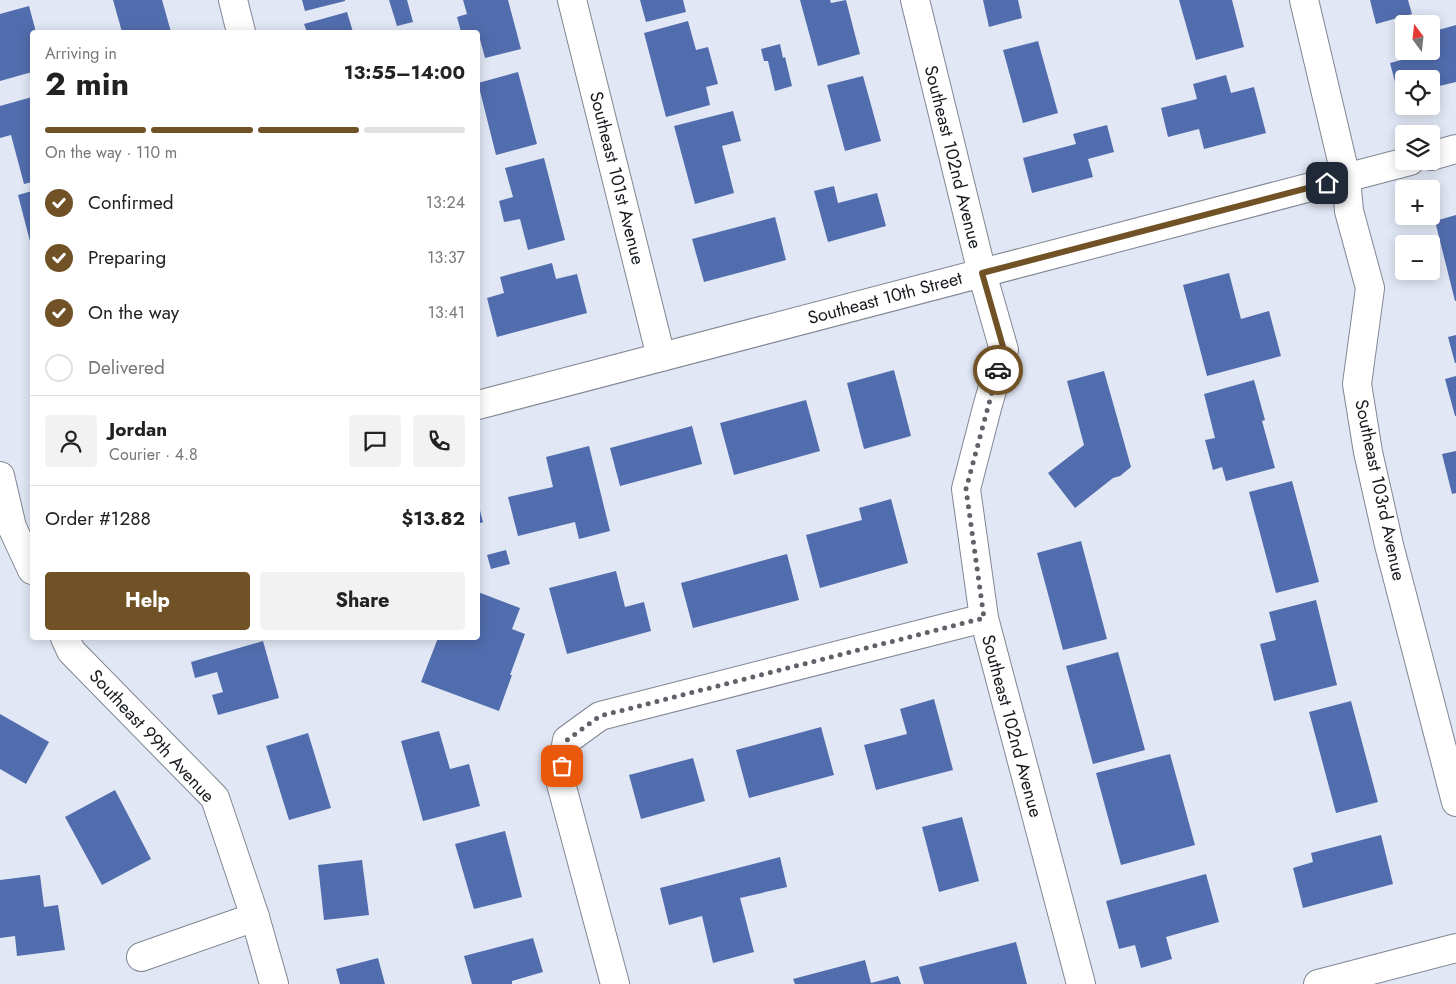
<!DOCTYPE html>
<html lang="en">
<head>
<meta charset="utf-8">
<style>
  :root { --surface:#fff; --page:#f2f2f2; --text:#222; --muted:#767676; --line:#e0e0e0; --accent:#705226 }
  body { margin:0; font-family:Jost,sans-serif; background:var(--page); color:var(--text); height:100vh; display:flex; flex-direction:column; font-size:19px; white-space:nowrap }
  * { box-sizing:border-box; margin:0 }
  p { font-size:16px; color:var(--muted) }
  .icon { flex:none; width:28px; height:28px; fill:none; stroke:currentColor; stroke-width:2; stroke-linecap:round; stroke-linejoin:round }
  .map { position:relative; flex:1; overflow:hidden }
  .sheet { position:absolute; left:30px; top:30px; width:450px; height:610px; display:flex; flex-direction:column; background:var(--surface); border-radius:5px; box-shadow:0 2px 12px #0003 }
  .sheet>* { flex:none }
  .needle { width:32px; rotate:345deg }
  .controls { position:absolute; left:1395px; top:15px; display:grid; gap:10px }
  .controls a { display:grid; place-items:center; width:45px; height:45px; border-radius:5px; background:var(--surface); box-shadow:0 2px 12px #0003; font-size:25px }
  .pin { position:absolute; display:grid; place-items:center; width:42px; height:42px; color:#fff; margin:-21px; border-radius:10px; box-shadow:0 2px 8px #0006 }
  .courier { position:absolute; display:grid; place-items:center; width:50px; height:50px; margin:-25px; border:4px solid #705226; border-radius:50%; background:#fff; color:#222; box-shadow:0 1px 6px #0007 }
  .summary em { font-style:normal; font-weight:700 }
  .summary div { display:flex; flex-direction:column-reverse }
  .summary { display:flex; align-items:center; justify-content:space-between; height:85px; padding:0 15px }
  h1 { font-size:32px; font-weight:700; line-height:38px }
  .bar { display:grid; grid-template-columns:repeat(4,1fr); gap:8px 5px; align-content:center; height:60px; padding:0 15px }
  .bar i { height:6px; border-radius:4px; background:var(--line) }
  .bar .current { background:var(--accent) }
  .bar p { grid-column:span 4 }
  .line { display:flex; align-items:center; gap:12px; padding:0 15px; border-top:1px solid var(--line) }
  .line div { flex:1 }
  .round { display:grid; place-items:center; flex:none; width:52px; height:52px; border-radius:5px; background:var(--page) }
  ol { padding:0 15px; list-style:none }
  li { display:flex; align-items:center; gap:15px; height:55px }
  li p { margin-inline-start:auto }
  li .icon { padding:5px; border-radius:50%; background:var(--accent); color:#fff; stroke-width:4 }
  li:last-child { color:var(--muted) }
  li i { width:28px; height:28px; border:2px solid var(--line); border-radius:50% }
  .button { display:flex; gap:10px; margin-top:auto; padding:10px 15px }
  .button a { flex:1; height:58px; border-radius:5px; background:var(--accent); color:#fff; font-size:20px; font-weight:700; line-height:58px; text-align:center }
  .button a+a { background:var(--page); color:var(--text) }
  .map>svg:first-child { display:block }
  .building { fill:#526dad }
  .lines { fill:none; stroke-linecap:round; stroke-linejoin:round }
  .minor-casing { stroke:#808692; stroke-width:30 }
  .minor { stroke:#fff; stroke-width:28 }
  .done { stroke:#5e6269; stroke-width:5; stroke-dasharray:0 9 }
  .route { stroke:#705226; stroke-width:6 }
  .labels { text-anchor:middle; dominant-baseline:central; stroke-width:4; stroke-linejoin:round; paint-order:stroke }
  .street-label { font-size:18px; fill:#171a1e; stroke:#fff }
</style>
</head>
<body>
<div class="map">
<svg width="1456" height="984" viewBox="0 0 1456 984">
  <rect width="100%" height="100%" fill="#e1e7f5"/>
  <!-- building -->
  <g class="building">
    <polygon points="113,0 162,0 171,32 122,32"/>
    <polygon points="302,0 345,0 345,1 305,11"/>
    <polygon points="389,0 407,0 413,22 397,26"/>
    <polygon points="463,0 508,0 521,49 485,58 478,32 461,32 457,17 467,14"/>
    <polygon points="640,0 683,0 686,12 646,22"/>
    <polygon points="800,0 830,0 831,3 846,0 860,54 818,66"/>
    <polygon points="983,0 1018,0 1022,18 989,27"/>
    <polygon points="1179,0 1232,0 1244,47 1196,60"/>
    <polygon points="1370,0 1408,0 1412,14 1376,24"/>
    <polygon points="29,6 36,32 32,32 32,42 30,43 32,52 32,72 0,81 0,14"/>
    <polygon points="347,12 353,32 307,32 304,24"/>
    <polygon points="688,21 696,50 708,47 718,84 706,87 710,105 666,117 644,33"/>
    <polygon points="1456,25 1456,82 1431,88 1431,79 1404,79 1404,96 1399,97 1390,63 1409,58 1407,51 1431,51 1431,32"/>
    <polygon points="1038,41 1058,113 1023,123 1003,50"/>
    <polygon points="780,44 783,58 785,57 792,86 775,91 768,61 764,61 761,49"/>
    <polygon points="518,72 537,144 496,155 478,83"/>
    <polygon points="1226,75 1231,93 1254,87 1266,133 1204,149 1199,129 1168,137 1161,108 1197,99 1193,84"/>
    <polygon points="863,76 881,141 845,151 827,85"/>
    <polygon points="32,97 32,182 24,184 11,135 0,138 0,106"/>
    <polygon points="733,111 741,141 722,146 734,193 695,204 674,126"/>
    <polygon points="1107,125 1114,152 1088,159 1093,177 1032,193 1023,158 1076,144 1073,134"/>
    <polygon points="544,158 565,240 528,250 520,219 504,222 499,201 513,197 505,168"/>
    <polygon points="834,186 838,203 877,193 886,226 828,242 814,191"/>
    <polygon points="32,191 32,249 18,195"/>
    <polygon points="1456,215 1456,301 1455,301 1435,221"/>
    <polygon points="775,217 786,260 704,282 692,239"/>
    <polygon points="552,263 556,279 577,274 587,313 497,337 487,298 504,293 500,277"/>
    <polygon points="1229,273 1241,319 1269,311 1281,356 1207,376 1183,285"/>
    <polygon points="1456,335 1456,363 1455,363 1448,337"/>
    <polygon points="894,370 911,436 864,449 847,383"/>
    <polygon points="1104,371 1131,467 1120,476 1113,478 1075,508 1048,473 1084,445 1067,381"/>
    <polygon points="1456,376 1456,416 1455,416 1445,379"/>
    <polygon points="1254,380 1265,420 1262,421 1275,468 1226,481 1222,467 1213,470 1205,440 1215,438 1204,394"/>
    <polygon points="806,400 820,451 734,475 720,423"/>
    <polygon points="692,426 702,464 620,486 610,448"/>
    <polygon points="589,446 610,531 579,539 575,522 518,536 508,497 553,487 546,457"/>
    <polygon points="1456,451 1456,493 1452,494 1442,454"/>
    <polygon points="1292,481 1319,582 1276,593 1249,492"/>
    <polygon points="891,499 908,563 820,588 806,535 862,520 859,508"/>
    <polygon points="478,503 483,522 478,524"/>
    <polygon points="1081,541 1107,639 1063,650 1037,553"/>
    <polygon points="506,550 510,564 491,569 487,555"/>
    <polygon points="787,554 799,600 693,628 681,583"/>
    <polygon points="616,571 625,607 644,602 651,631 567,654 549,588"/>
    <polygon points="478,592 520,608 512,629 525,634 510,675 512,675 499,711 421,682 438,638 478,638"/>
    <polygon points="1316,600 1337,685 1274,701 1260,644 1276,640 1269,612"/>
    <polygon points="263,641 279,698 218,715 212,695 223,692 217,672 195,678 191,662"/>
    <polygon points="1118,652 1145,750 1093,764 1066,666"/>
    <polygon points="934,699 953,770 876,790 864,745 907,734 900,709"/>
    <polygon points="1351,701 1378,802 1336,813 1309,712"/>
    <polygon points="0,714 49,742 26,784 0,769"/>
    <polygon points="821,727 834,775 749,798 736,750"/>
    <polygon points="439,731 450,769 469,764 480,806 423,821 401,741"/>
    <polygon points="308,733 331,808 289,820 266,746"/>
    <polygon points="1170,754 1195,845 1121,865 1096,773"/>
    <polygon points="693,758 705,801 641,819 629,775"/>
    <polygon points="115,790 151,859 102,885 65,817"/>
    <polygon points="962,817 979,881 939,892 922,827"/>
    <polygon points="505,831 522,897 474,909 455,844"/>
    <polygon points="1381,835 1393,884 1303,908 1293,868 1313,862 1311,853"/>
    <polygon points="780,857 787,887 740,898 754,952 713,963 702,916 669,925 660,888"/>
    <polygon points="362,860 369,915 324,920 318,865"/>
    <polygon points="1206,874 1219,922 1166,937 1172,959 1141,968 1135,945 1119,949 1106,901"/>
    <polygon points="40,875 44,907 58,905 65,950 17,956 15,936 0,938 0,880"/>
    <polygon points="533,938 543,972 512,981 512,984 472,984 464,956"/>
    <polygon points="1016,942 1027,984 924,984 919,967"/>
    <polygon points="378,958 385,984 340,984 336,969"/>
    <polygon points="865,960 871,983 898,976 901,984 795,984 793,979"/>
  </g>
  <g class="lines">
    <defs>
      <g id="minor">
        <polyline points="233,0 241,32"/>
        <polyline points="572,0 661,357"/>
        <polyline points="915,0 982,273 1004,350 988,404 966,489 984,618 1081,984"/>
        <polyline points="1304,0 1346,178 1349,211 1370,288 1357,384 1368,452 1389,545 1456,802"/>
        <polyline points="1431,156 1456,149"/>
        <polyline points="478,405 1410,161"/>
        <polyline points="0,476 12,527 32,570"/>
        <polyline points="65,638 71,651 215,798 255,917 274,984"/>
        <polyline points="141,957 255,917"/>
        <polyline points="615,984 560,780 567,740 600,716 984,618"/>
        <polyline points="1318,984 1456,948"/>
      </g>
    </defs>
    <!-- minor casing -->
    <use href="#minor" class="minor-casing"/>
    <!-- minor -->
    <use href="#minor" class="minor"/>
  </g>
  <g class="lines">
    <!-- done -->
    <polyline class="done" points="562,766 567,740 600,716 984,618 966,489 998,370"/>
    <!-- route -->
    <polyline class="route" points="998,370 1004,350 982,273 1327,183"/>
  </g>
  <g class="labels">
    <!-- street labels -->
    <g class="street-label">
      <text transform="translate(953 157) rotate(76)">Southeast 102nd Avenue</text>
      <text transform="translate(617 178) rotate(76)">Southeast 101st Avenue</text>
      <text transform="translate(885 298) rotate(-15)">Southeast 10th Street</text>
      <text transform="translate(1380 490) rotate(78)">Southeast 103rd Avenue</text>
      <text transform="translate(1012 726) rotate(75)">Southeast 102nd Avenue</text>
      <text transform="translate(152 736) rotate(47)">Southeast 99th Avenue</text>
    </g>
  </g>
</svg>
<div class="controls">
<a><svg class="needle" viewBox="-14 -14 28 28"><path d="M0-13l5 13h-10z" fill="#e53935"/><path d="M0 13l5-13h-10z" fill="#767676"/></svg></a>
<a><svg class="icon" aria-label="locate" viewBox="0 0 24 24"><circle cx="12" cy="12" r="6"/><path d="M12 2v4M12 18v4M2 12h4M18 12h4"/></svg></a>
<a><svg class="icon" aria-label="layers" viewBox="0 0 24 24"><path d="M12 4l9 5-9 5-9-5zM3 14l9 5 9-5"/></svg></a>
<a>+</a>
<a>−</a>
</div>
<div class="pin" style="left:562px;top:766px;background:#ea580c"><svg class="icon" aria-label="bag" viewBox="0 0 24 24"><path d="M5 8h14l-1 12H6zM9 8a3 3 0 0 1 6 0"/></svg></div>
<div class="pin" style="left:1327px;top:183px;background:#1f2937"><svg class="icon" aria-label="home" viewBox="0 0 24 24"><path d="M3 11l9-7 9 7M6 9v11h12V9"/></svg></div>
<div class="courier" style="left:998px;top:370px"><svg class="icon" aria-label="car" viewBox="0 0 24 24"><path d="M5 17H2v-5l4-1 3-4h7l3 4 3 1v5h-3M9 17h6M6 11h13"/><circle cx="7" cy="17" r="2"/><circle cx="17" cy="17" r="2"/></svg></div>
<section class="sheet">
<div class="summary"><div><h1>2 min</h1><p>Arriving in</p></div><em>13:55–14:00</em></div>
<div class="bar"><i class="current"></i><i class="current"></i><i class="current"></i><i></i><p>On the way · 110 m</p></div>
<ol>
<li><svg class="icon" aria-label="check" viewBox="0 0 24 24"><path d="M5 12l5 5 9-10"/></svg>Confirmed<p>13:24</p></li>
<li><svg class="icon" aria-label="check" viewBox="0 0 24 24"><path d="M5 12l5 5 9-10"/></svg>Preparing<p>13:37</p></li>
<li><svg class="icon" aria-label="check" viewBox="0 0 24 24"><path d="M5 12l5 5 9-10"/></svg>On the way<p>13:41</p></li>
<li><i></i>Delivered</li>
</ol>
<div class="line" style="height:90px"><a class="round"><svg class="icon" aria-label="person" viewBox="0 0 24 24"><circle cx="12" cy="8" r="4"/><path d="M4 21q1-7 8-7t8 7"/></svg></a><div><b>Jordan</b><p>Courier · 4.8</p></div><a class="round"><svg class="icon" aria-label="chat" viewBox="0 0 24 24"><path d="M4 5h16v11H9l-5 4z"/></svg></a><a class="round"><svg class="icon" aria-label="phone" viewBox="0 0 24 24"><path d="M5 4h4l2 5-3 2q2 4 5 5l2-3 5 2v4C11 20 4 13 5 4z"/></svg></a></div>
<div class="line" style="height:65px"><div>Order #1288</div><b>$13.82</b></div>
<div class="button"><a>Help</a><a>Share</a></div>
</section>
</div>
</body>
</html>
